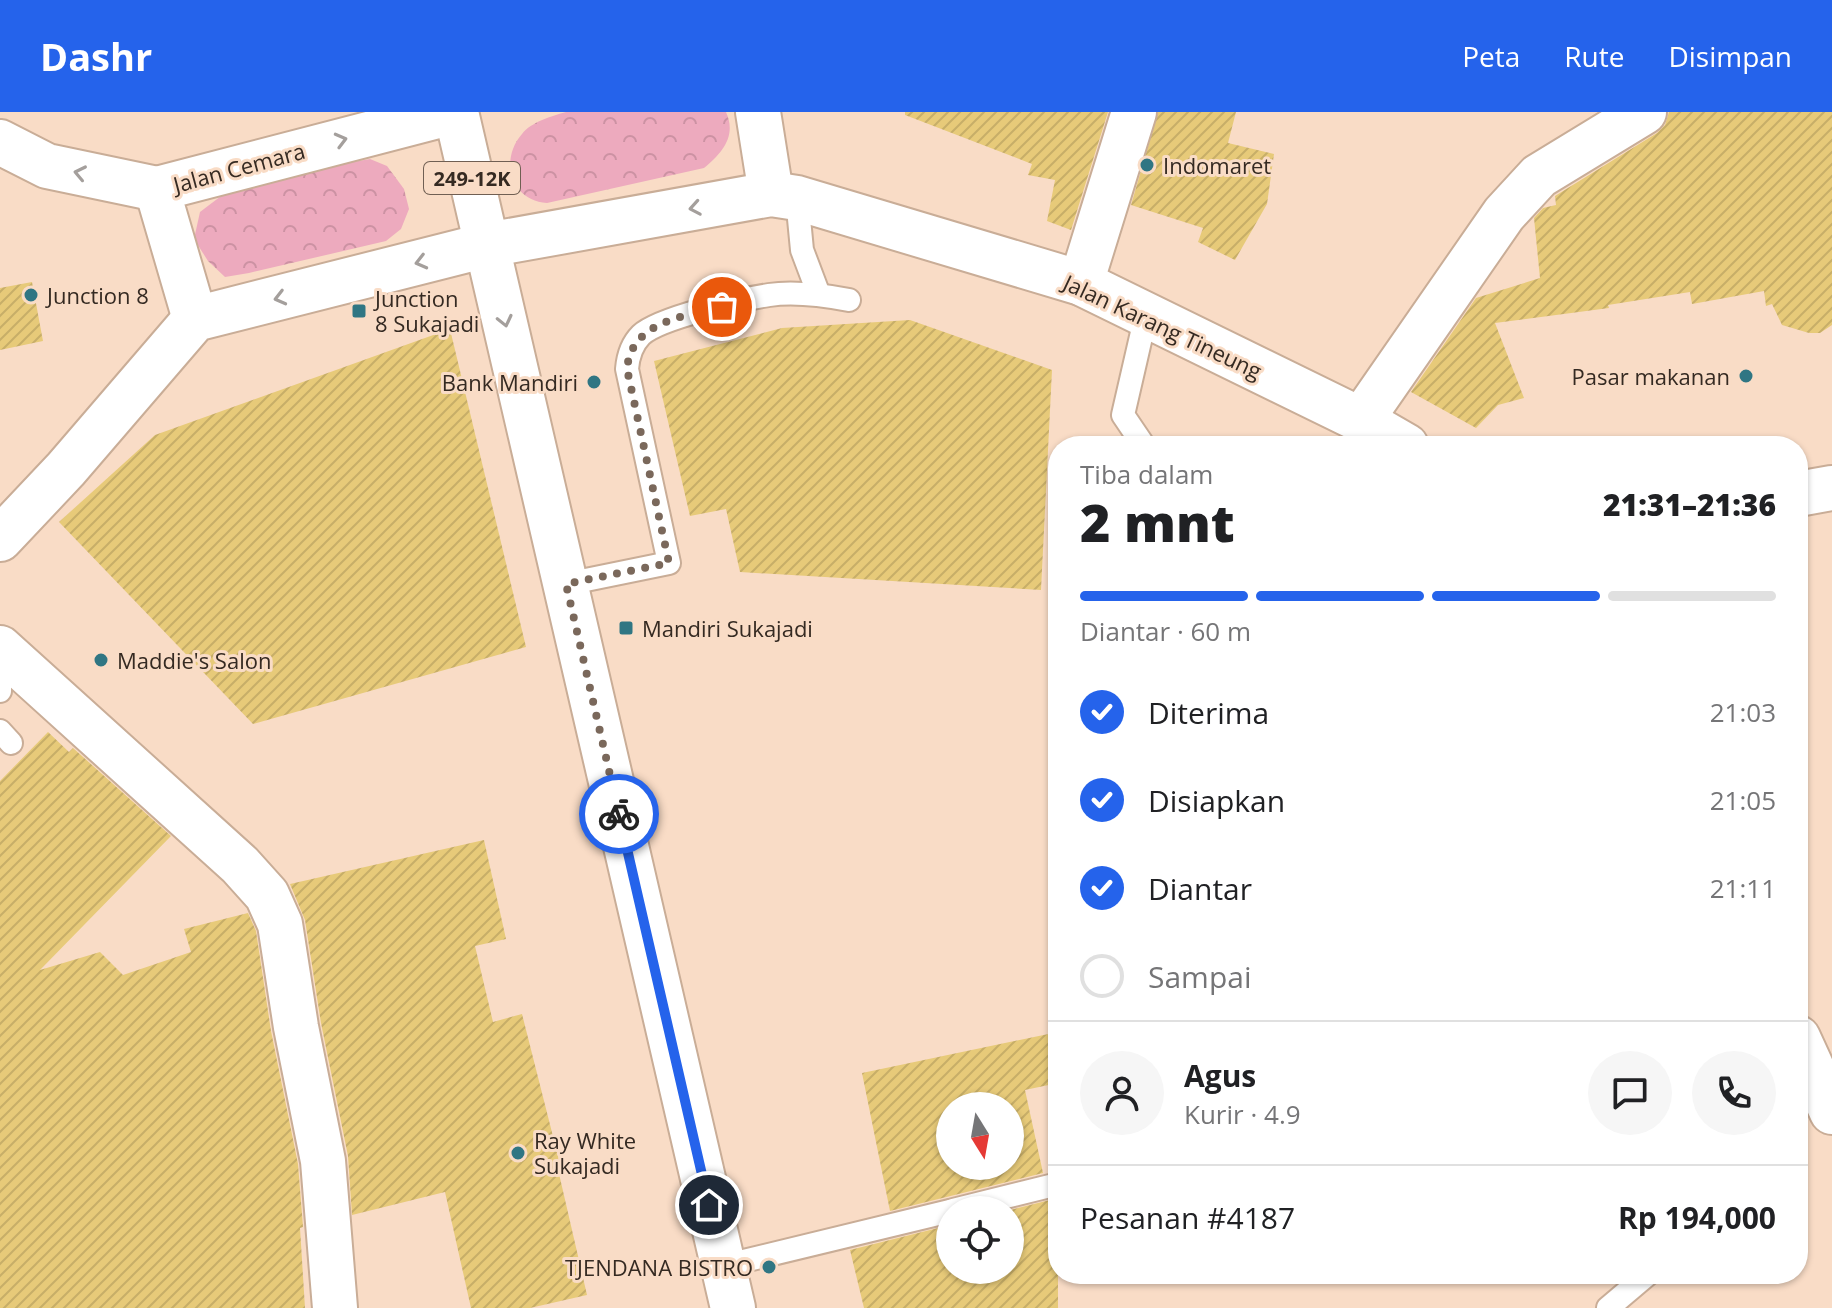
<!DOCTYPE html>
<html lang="id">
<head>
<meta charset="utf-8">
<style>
  :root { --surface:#fff; --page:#f6f6f6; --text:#202124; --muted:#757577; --line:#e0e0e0; --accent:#2563eb }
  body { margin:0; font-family:"Open Sans",sans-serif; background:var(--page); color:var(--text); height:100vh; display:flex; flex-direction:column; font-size:30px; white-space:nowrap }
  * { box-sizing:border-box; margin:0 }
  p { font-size:26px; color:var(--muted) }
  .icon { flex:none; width:44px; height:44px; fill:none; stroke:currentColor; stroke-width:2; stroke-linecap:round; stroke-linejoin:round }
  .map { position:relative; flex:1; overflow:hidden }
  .panel { position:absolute; left:1048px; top:324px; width:760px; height:848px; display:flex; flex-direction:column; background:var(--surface); border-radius:32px; box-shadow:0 2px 6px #0004 }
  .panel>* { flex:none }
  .needle { width:52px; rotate:169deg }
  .controls { position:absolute; left:936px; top:980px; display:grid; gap:16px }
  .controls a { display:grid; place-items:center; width:88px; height:88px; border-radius:50%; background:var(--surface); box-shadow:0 2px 6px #0004; font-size:40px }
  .pin { position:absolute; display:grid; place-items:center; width:68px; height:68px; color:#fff; margin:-34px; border:4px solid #fff; border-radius:50%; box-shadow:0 2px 8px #0007 }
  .courier { position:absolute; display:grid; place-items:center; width:80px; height:80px; margin:-40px; border:6px solid #2563eb; border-radius:50%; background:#fff; color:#222; box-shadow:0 2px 10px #0007 }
  .head em { font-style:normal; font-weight:800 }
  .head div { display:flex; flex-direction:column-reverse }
  .head { display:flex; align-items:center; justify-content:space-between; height:136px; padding:0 32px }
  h1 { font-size:52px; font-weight:800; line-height:60px }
  .bar { display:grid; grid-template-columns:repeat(4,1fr); gap:12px 8px; align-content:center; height:96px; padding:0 32px }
  .bar i { height:10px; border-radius:6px; background:var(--line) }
  .bar .selected { background:var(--accent) }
  .bar p { grid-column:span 4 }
  .line { display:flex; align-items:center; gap:20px; padding:0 32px; border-top:2px solid var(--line) }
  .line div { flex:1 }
  .round { display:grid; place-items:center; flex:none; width:84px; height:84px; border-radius:42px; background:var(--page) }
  ol { padding:0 32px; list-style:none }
  li { display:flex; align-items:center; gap:24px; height:88px }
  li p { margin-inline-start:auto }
  li .icon { padding:8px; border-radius:50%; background:var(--accent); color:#fff; stroke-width:4 }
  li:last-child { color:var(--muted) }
  li i { width:44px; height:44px; border:4px solid var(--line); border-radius:50% }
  header { display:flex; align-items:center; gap:48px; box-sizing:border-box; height:112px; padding:0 40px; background:var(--accent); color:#fff }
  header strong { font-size:38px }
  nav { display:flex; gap:44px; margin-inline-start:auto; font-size:28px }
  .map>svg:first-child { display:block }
  .forest { fill:url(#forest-crowns) }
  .building { fill:url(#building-hatch); fill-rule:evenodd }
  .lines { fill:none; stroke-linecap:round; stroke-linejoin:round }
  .service-casing { stroke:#c9ad97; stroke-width:26 }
  .minor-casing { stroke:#c9ad97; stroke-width:48 }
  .tertiary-casing { stroke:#c9ad97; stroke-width:48 }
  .primary-casing { stroke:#c9ad97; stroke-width:48 }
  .service { stroke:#fff; stroke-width:22 }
  .minor { stroke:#fff; stroke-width:44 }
  .tertiary { stroke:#fff; stroke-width:44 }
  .primary { stroke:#fff; stroke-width:44 }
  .oneway { stroke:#a49f9c }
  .done { stroke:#7a685b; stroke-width:8; stroke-dasharray:0 14.4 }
  .route { stroke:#2563eb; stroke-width:10 }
  .poi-dot { fill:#307683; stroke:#f9dcc6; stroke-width:3 }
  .labels { text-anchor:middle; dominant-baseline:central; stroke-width:6; stroke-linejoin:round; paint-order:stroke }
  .shield { fill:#f9dcc6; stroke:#705f53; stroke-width:2 }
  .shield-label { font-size:20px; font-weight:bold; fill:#352a22 }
  .poi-label { font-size:22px; fill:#352a22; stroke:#f9dcc6; text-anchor:start }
  .street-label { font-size:22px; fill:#352a22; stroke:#f9dcc6 }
</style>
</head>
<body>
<header>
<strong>Dashr</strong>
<nav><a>Peta</a><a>Rute</a><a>Disimpan</a></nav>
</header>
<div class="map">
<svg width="1832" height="1196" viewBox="0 0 1832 1196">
  <defs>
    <pattern id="forest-crowns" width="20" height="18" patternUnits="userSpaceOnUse" patternTransform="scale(2)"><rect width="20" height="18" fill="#edaabe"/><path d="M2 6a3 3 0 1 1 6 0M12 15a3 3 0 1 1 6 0" fill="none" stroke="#cc92a3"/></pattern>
    <pattern id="building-hatch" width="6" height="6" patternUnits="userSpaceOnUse" patternTransform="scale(2)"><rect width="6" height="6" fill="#e7ca79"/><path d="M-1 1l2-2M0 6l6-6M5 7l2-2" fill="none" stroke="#c7ae68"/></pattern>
  </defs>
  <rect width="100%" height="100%" fill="#f9dcc6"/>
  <!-- forest -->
  <g class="forest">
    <path d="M566 0H726C737 24 722 41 704 56L547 91C511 89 499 48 522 22 531 10 552 4 566 0Z"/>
    <polygon points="370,47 387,54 404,77 409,97 401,117 386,129 249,161 225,165 208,149 194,127 200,100 225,81 319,56"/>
  </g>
  <!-- building -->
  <g class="building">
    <polygon points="905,0 1108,0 1071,118 1047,109 1055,68 1028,63 1032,52 905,3"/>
    <polygon points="1158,0 1236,0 1228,31 1274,42 1267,92 1235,148 1198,130 1203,116 1131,93"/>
    <polygon points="1669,0 1832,0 1832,213 1820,221 1809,221 1782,213 1772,192 1766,194 1764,179 1692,192 1690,180 1608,193 1609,196 1495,211 1524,286 1498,293 1476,316 1411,280 1476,186 1540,166 1534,106 1543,96 1556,93 1555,84 1657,21 1665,13"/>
    <polygon points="32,170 43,229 0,238 0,176"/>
    <polygon points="910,208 1052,258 1041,478 740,460 726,397 690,404 654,249 782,216"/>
    <polygon points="450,217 526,535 253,612 59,410 155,323"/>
    <polygon points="48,620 69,640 73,636 171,724 40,858 100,840 123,863 191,840 184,817 248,801 256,819 271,919 298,1052 303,1115 300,1116 305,1196 0,1196 0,669"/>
    <polygon points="484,728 506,827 475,834 493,910 522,902 560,1052 557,1053 587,1183 530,1196 471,1196 445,1080 352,1103 348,1044 321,911 305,808 290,772"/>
    <path d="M1058 920V971L1025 978 1043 1061 890 1099 862 961ZM950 994H1010V1054H950Z"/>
    <polygon points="1058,1086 1058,1196 864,1196 850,1138 950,1113 950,1158 1010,1158 1010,1098"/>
  </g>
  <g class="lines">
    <defs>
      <g id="service">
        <polyline points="797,86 802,138 819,183"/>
        <polyline points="1144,334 1123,303 1146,203"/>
        <path d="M566 472 669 451 627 257C628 245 632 232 641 223 659 206 742 187 769 183 795 179 823 183 849 188"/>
        <polyline points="0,572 0,579"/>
        <polyline points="0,619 11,631"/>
        <polyline points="953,1098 1058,1072"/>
        <polyline points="723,1154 950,1099"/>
        <polyline points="1608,1196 1648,1162"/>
      </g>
      <g id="minor">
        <polyline points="0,30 47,54 157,77"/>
        <polyline points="1081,171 1134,0"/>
        <polyline points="1361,308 1504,102 1539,64 1644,0"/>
        <polyline points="1798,382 1832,376"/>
        <polyline points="0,536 240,753 267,783 280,812 296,915 323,1049 335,1196"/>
      </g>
      <g id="tertiary">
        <polyline points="758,0 771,82"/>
        <polyline points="195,207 157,77 453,0"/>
        <polyline points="0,427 66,357 195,207 487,133 771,82 797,86 1081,171 1361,308 1406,334"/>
        <polyline points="1798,926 1832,1000"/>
      </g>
      <polyline id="primary" points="456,0 733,1196"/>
    </defs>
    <!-- service casing -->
    <use href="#service" class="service-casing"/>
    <!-- minor casing -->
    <use href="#minor" class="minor-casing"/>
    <!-- tertiary casing -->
    <use href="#tertiary" class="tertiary-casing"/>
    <!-- primary casing -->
    <use href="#primary" class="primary-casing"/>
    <!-- service -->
    <use href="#service" class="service"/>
    <!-- minor -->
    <use href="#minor" class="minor"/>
    <!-- tertiary -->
    <use href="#tertiary" class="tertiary"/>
    <!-- primary -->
    <use href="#primary" class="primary"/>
  </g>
  <!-- one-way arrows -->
  <defs><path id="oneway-chevron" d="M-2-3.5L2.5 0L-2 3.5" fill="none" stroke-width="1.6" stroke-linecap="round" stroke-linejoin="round" transform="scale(2)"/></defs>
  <g class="oneway">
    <use href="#oneway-chevron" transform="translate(341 28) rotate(-15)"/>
    <use href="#oneway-chevron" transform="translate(80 61) rotate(-168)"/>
    <use href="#oneway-chevron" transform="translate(695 96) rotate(170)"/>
    <use href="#oneway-chevron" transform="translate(421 150) rotate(166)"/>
    <use href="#oneway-chevron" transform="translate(280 186) rotate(166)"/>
    <use href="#oneway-chevron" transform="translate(505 209) rotate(77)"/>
  </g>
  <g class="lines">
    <!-- done -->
    <path class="done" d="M619 702 566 472 669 451 627 257C631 210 684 204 722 195"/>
    <!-- route -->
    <polyline class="route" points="619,702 709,1093"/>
  </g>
  <!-- markers -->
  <g class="poi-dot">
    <circle cx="1147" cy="53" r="8"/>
    <circle cx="31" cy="183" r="8"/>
    <rect x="351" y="191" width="16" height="16" rx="4"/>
    <circle cx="1746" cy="264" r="8"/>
    <circle cx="594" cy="270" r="8"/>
    <rect x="618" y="508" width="16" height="16" rx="4"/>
    <circle cx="101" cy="548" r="8"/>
    <circle cx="518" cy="1041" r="8"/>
    <circle cx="769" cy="1155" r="8"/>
  </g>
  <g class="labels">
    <!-- shield labels -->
    <rect class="shield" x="424" y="50" width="96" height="32" rx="6"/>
    <g class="shield-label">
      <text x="472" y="66">249-12K</text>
    </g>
    <!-- poi labels -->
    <g class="poi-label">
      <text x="1163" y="53">Indomaret</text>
      <text x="47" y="183">Junction 8</text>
      <text x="375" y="186">Junction<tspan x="375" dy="25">8 Sukajadi</tspan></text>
      <text x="1730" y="264" text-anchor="end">Pasar makanan</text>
      <text x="578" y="270" text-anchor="end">Bank Mandiri</text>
      <text x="642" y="516">Mandiri Sukajadi</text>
      <text x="117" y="548">Maddie's Salon</text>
      <text x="534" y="1028">Ray White<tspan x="534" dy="25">Sukajadi</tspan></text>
      <text x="753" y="1155" text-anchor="end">TJENDANA BISTRO</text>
    </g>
    <!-- street labels -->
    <g class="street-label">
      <text transform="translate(239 55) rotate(-15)">Jalan Cemara</text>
      <text transform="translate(1163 214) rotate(25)">Jalan Karang Tineung</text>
    </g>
  </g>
</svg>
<div class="controls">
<a><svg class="needle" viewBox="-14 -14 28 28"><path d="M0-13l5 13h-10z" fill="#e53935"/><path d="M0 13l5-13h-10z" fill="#757577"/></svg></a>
<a><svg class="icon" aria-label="locate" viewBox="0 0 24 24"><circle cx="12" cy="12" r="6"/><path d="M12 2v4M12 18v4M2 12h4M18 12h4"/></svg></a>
</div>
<div class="pin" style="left:722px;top:195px;background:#ea580c"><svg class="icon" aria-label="bag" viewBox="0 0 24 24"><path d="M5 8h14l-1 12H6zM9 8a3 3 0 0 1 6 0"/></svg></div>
<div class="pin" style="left:709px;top:1093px;background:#1f2937"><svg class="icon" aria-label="home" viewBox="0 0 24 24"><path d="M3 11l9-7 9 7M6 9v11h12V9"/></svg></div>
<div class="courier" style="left:619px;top:702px"><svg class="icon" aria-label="bike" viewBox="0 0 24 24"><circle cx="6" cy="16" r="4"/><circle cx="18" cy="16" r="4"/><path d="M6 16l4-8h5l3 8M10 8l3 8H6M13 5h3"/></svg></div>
<section class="panel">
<div class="head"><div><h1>2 mnt</h1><p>Tiba dalam</p></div><em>21:31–21:36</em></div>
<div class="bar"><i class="selected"></i><i class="selected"></i><i class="selected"></i><i></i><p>Diantar · 60 m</p></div>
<ol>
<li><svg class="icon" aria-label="check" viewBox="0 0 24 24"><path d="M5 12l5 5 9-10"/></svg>Diterima<p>21:03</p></li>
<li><svg class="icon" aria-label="check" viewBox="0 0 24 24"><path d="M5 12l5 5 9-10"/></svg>Disiapkan<p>21:05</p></li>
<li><svg class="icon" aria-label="check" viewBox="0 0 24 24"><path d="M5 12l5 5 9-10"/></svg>Diantar<p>21:11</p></li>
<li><i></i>Sampai</li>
</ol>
<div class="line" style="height:144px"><a class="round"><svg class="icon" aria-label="person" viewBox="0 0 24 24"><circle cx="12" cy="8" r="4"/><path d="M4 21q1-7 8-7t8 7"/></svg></a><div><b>Agus</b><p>Kurir · 4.9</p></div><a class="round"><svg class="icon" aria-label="chat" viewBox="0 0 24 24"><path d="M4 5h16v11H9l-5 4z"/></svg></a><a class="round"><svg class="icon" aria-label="phone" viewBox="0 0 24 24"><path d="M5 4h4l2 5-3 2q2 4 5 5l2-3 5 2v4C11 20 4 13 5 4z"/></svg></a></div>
<div class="line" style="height:104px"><div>Pesanan #4187</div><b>Rp 194,000</b></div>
</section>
</div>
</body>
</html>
